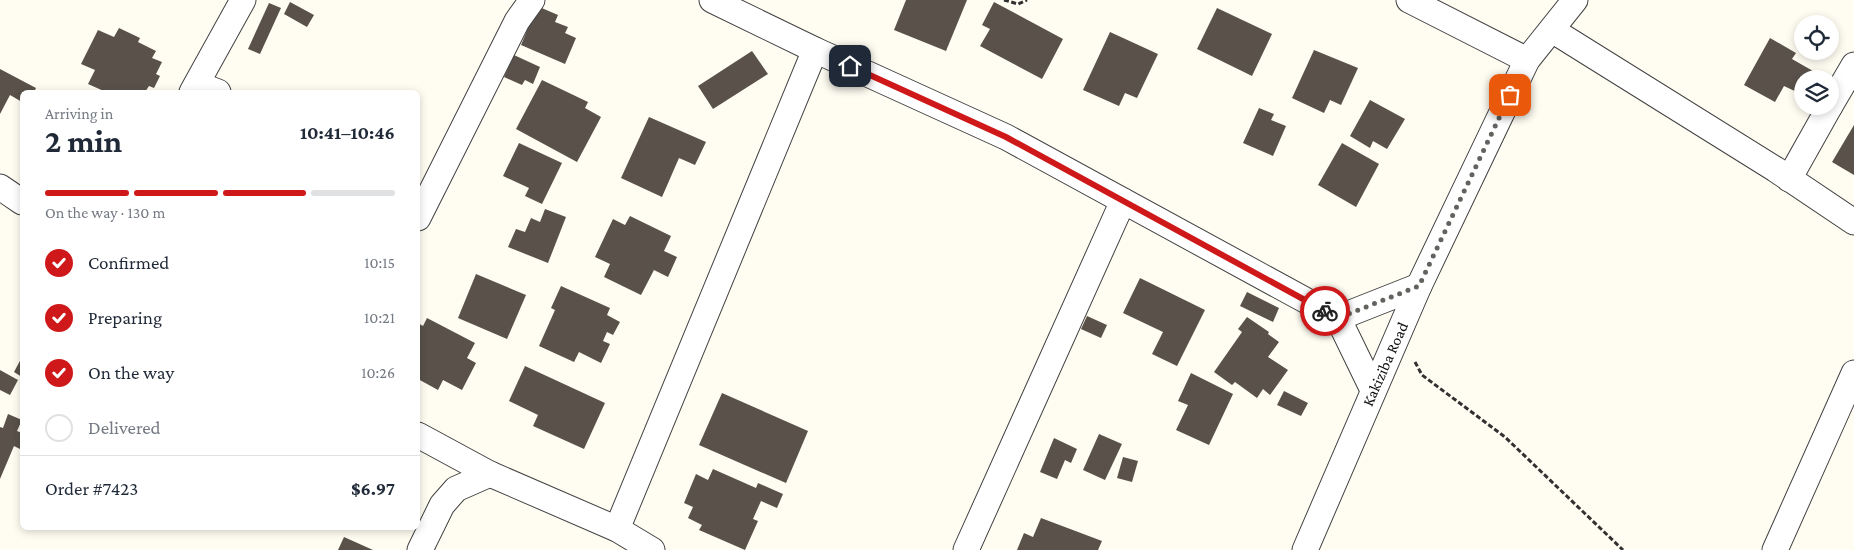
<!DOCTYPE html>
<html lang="en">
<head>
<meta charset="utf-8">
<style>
  :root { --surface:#fff; --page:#f2f2f3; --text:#1f2937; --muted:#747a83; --line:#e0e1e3; --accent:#ce181a }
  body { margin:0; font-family:"Crimson Pro",serif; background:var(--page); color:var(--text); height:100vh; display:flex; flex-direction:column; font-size:19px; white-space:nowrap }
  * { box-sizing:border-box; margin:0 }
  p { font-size:16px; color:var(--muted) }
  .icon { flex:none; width:28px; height:28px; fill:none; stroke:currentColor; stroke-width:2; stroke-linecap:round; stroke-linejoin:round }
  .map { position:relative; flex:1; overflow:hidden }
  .side { position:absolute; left:20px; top:90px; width:400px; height:440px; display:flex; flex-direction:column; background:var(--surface); border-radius:8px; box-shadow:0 2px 8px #0003 }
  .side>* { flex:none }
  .controls { position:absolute; left:1794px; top:15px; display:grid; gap:10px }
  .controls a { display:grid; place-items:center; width:45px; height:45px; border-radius:50%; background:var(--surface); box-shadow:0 2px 8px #0003; font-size:25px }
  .pin { position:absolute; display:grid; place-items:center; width:42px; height:42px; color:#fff; margin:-21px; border-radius:10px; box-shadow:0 2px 8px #0006 }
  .courier { position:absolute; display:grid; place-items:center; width:50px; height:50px; margin:-25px; border:4px solid #ce181a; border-radius:50%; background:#fff; color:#222; box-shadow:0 1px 6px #0007 }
  .headline em { font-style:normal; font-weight:700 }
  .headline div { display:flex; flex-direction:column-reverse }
  .headline { display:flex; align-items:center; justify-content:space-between; height:85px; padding:0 25px }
  h1 { font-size:32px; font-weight:700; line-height:38px }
  .bar { display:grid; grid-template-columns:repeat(4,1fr); gap:8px 5px; align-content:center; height:60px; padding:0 25px }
  .bar i { height:6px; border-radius:4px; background:var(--line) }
  .bar .active { background:var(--accent) }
  .bar p { grid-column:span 4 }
  .line { display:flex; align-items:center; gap:12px; padding:0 25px; border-top:1px solid var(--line) }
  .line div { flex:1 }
  ol { padding:0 25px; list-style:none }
  li { display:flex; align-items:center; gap:15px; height:55px }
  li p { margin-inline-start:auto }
  li .icon { padding:5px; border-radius:50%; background:var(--accent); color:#fff; stroke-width:4 }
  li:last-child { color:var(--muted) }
  li i { width:28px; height:28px; border:2px solid var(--line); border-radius:50% }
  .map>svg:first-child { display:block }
  .building { fill:#59514a }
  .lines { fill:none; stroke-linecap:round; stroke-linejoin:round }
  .street-casing { stroke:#424242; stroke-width:27 }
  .path { stroke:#313131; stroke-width:3; stroke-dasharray:5 2.5; stroke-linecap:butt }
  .street { stroke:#fff; stroke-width:25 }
  .done { stroke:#63625e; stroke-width:5; stroke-dasharray:0 9 }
  .route { stroke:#ce181a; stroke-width:6 }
  .labels { text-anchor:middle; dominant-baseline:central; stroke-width:5; stroke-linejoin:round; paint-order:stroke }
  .street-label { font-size:16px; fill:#0f0f0f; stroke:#fff }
</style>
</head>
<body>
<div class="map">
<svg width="1854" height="550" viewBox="0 0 1854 550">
  <rect width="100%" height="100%" fill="#fffdf2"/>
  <!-- building -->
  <g class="building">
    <polygon points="906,0 967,0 946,51 894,30"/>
    <polygon points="290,2 314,15 307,27 284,14"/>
    <polygon points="994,2 1063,39 1042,79 980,46 990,29 982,25"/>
    <polygon points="269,3 281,8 260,54 248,49"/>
    <polygon points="537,6 558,15 555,22 568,27 565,33 576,38 565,64 521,45"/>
    <polygon points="1217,8 1272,34 1252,76 1197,49"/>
    <polygon points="119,28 140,38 138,42 156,51 152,58 162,62 156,74 160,76 154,88 149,86 145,92 106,92 88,84 95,70 81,64 98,30 114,37"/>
    <polygon points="1110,32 1158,54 1137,98 1125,93 1119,106 1083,90"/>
    <polygon points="1770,38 1796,53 1792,59 1813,71 1809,79 1802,79 1802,91 1801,94 1784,86 1775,102 1744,85"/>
    <polygon points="1314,50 1358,68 1341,105 1330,100 1324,113 1292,98"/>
    <polygon points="752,51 768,74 713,109 698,86"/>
    <polygon points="514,55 540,67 533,84 525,80 522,85 504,77"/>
    <polygon points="0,69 36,88 34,92 22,92 22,102 10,95 0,114"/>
    <polygon points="542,80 588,102 585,108 601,117 577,162 516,129"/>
    <polygon points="1370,100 1405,119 1387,149 1373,141 1370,148 1350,136"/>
    <polygon points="1259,108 1274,114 1271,120 1286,126 1273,156 1243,143"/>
    <polygon points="649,117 706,142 695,165 679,158 662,197 621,178"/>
    <polygon points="1854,125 1854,175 1832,162"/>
    <polygon points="519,143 562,163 542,204 525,196 529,188 503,176"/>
    <polygon points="1342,143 1379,164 1356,207 1318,185"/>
    <polygon points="545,209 566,217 548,263 508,247 516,229 525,232 531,218 540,222"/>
    <polygon points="630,216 671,236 664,251 677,257 668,277 654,270 641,295 604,277 610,264 595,257 613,219 625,225"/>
    <polygon points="476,274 526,295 507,339 458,318"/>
    <polygon points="1140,278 1205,310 1177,366 1152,354 1163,332 1123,313"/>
    <polygon points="561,286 610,308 607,315 620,322 613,335 607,332 603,341 610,344 601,363 579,352 574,362 539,346 555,310 551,308"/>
    <polygon points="1247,292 1279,308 1273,322 1240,306"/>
    <polygon points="1087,316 1107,325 1101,338 1081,329"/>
    <polygon points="1247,317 1269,332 1268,334 1279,342 1268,357 1288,370 1270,395 1263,389 1257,398 1235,382 1232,385 1214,372 1242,332 1238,329"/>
    <polygon points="427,318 475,343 467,358 476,363 462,390 443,380 438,390 418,379 418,323 423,326"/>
    <polygon points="22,357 22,377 14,372"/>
    <polygon points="525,366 605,403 584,449 533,426 538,415 509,401"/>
    <polygon points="0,370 18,380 10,395 0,390"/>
    <polygon points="1191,373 1233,394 1209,445 1176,430 1188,405 1178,401"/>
    <polygon points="1284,391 1308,403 1301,416 1277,405"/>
    <polygon points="722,393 808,431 786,483 699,445"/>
    <polygon points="8,414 22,420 17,431 22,433 22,442 20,449 14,446 0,479 0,427 3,428"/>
    <polygon points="1099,434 1122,444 1105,480 1083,470"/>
    <polygon points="1054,438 1077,449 1071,463 1065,460 1057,479 1040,472"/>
    <polygon points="1123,457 1138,461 1132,482 1117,478"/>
    <polygon points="713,469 756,488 758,483 783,494 777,508 761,501 753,519 758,521 745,550 699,530 702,525 688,518 693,507 684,503 696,474 708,480"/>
    <polygon points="1041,518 1102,541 1098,550 1017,550 1024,533 1033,537"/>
    <polygon points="344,537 373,550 338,550"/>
  </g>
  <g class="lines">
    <defs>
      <g id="street">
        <polyline points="712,0 815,50 1006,137 1338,318 1373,390"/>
        <polyline points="1409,0 1527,60"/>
        <polyline points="1552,30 1775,169 1854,222"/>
        <polyline points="197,84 218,92"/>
        <polyline points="192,92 243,0"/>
        <polyline points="1830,106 1854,65"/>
        <polyline points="1789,179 1830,106"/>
        <polyline points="0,187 22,202"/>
        <polyline points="418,218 517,21 532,0"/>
        <polyline points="1338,318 1419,286"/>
        <polyline points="418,435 490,474 617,529 652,550"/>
        <polyline points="617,529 815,50"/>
        <polyline points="420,550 442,505 456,489 490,474"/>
        <polyline points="966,550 1123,201"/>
        <polyline points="1305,550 1419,286 1527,60 1575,0"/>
        <polyline points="1775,550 1854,373"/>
      </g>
    </defs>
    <!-- street casing -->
    <use href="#street" class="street-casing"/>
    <!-- path -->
    <g class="path">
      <polyline points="1004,0 1018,4 1027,0"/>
      <polyline points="1415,362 1422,375 1505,437 1623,550"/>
    </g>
    <!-- street -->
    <use href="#street" class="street"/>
  </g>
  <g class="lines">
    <!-- done -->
    <polyline class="done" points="1325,311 1338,318 1419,286 1510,95"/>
    <!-- route -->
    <polyline class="route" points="850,66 1006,137 1325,311"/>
  </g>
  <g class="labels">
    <!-- street labels -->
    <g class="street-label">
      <text transform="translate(1385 364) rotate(-66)">Kakiziba Road</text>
    </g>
  </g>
</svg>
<div class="controls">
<a><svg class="icon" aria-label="locate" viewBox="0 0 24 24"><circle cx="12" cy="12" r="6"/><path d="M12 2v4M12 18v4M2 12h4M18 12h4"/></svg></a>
<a><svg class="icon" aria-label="layers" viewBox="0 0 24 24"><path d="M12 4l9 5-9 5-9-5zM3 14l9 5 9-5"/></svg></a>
</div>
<div class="pin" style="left:1510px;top:95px;background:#ea580c"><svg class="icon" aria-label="bag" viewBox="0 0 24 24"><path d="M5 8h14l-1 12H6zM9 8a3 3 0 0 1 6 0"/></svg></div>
<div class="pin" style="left:850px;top:66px;background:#1f2937"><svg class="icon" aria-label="home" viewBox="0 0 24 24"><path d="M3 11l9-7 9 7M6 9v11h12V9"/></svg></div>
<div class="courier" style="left:1325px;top:311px"><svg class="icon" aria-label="bike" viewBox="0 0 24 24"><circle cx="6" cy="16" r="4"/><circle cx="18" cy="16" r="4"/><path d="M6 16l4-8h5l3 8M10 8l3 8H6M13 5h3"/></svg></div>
<section class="side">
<div class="headline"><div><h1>2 min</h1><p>Arriving in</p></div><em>10:41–10:46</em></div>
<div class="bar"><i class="active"></i><i class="active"></i><i class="active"></i><i></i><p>On the way · 130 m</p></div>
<ol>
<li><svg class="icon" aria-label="check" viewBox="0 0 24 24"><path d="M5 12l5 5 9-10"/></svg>Confirmed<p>10:15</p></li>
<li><svg class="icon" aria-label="check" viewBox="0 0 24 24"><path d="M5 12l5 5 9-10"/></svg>Preparing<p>10:21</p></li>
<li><svg class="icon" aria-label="check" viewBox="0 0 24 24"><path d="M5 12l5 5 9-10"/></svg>On the way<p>10:26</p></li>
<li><i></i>Delivered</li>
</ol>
<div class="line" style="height:65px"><div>Order #7423</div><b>$6.97</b></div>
</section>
</div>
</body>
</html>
